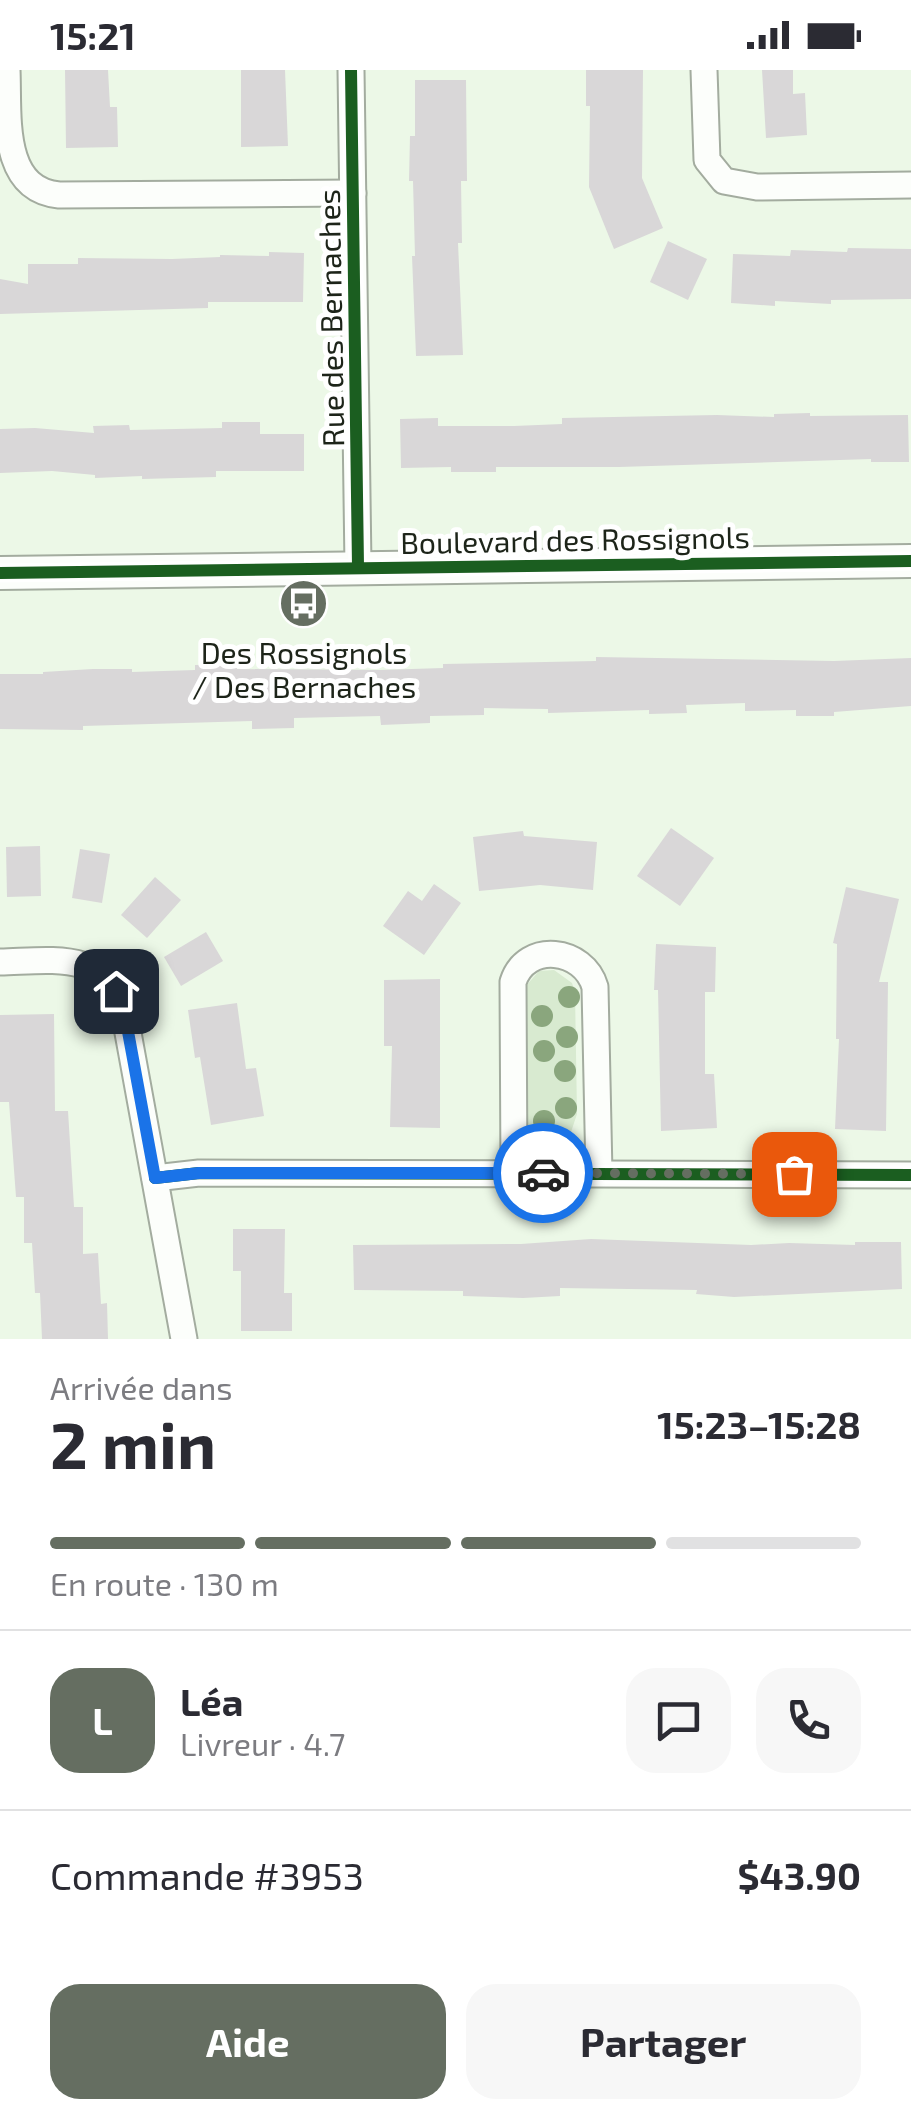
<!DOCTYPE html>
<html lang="fr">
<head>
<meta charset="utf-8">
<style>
  :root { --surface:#fff; --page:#f7f7f7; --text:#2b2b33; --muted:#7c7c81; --line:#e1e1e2; --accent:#656e61 }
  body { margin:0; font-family:"Exo 2",sans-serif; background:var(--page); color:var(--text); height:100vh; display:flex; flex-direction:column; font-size:38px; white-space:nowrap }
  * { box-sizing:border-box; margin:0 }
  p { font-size:32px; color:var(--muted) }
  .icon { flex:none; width:55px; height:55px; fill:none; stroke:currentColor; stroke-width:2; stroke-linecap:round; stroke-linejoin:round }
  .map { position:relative; height:1269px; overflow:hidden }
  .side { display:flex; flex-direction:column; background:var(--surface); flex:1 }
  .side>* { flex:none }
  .pin { position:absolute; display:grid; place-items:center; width:85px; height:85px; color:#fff; margin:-42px; border-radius:20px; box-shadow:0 5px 15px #0006 }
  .courier { position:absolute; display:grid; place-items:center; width:100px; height:100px; margin:-50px; border:8px solid #1a73e8; border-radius:50%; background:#fff; color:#222; box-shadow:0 2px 12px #0007 }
  .summary em { font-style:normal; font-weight:700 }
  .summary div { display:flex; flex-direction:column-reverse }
  .summary { display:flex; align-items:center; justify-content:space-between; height:170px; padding:0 50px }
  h1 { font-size:65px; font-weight:700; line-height:75px }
  .bar { display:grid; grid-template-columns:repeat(4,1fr); gap:15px 10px; align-content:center; height:120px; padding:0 50px }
  .bar i { height:12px; border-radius:8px; background:var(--line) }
  .bar .selected { background:var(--accent) }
  .bar p { grid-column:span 4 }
  .line { display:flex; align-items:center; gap:25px; padding:0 50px; border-top:2px solid var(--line) }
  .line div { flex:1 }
  .round { display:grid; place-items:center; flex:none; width:105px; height:105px; border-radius:30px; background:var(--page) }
  .primary-button { display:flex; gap:20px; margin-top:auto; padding:20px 50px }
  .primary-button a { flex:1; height:115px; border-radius:30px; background:var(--accent); color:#fff; font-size:40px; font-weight:700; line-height:115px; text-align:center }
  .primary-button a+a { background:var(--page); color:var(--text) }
  .status { display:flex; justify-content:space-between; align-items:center; height:70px; padding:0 50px; background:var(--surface); direction:ltr }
  .status svg { height:28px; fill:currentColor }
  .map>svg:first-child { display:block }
  .green { fill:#d8ead0 }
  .building { fill:#d9d7d8 }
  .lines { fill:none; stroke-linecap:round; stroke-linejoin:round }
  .minor-casing { stroke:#a3ac9f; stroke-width:29 }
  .tertiary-casing { stroke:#a3ac9f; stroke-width:36 }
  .minor { stroke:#fcfefb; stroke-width:25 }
  .tertiary { stroke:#fcfefb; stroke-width:32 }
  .cycleway-casing { stroke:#fff; stroke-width:19 }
  .cycleway { stroke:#1b5e20; stroke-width:12 }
  .tree { fill:#8aa67d }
  .done { stroke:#656e61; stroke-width:10; stroke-dasharray:0 18 }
  .route { stroke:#1a73e8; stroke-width:12 }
  .labels { text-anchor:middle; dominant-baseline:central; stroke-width:10; stroke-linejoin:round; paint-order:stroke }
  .street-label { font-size:30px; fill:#1d2419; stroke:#fff }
  .poi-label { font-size:30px; fill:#1d2419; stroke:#fff }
</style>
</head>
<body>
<div class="status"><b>15:21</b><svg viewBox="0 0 49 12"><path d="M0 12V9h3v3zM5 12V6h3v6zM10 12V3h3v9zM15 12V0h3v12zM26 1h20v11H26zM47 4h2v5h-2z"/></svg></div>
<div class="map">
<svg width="911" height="1269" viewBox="0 0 911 1269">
  <rect width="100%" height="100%" fill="#ecf8e7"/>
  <!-- green -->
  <polygon class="green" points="554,900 572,913 575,922 577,1044 571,1062 560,1069 560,1062 549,1065 549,1068 530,1058 526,1051 525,917 539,901"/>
  <!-- building -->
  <g class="building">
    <polygon points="65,0 108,0 110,37 117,37 118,77 66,78"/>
    <polygon points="241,0 285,0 288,76 241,77"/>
    <polygon points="586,0 643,0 642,108 663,158 614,179 589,117 590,36 586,36"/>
    <polygon points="762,0 793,0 793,24 805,23 807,65 766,68"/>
    <polygon points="415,10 466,10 467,111 461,111 462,173 458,173 463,285 416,286 412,186 415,186 413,111 409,111 410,66 415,66"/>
    <polygon points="668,171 707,189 688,230 650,212"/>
    <polygon points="848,178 911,179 911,229 831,230 831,234 775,231 775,236 731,233 733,184 790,186 791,180 847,182"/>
    <polygon points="269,182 304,183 303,232 208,232 208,238 0,244 0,209 28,214 28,194 78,194 78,188 172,189 220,187 220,185 269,186"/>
    <polygon points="810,343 810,346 908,345 909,392 871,392 871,389 619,397 496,397 496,402 451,402 451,397 401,398 400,349 438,348 438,356 514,356 562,354 562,348 717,345 774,347 774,344"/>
    <polygon points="222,352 260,352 260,364 304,364 304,401 216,401 216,407 142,409 142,406 95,408 95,405 52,401 0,403 0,359 35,358 94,363 93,356 129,355 130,360 222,358"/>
    <polygon points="596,587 834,591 911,588 911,636 834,642 834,646 796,646 796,640 745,641 745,633 686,635 687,643 649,644 649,640 548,643 548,639 484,638 484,645 430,646 430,653 381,655 380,646 294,648 294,658 252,659 252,651 83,656 83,660 0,659 0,604 43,604 43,602 93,599 132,599 132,602 195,600 195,595 237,594 237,599 380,600 443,598 443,594 596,591"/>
    <polygon points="671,758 714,788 680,836 637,806"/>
    <polygon points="523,761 524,766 597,772 593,820 540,815 479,821 473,767"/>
    <polygon points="40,776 41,826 7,827 6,777"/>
    <polygon points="80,779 110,784 102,833 72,828"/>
    <polygon points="155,807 181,830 147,868 121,845"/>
    <polygon points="434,814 461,833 424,885 383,856 408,821 422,831"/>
    <polygon points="846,817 899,829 879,912 888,912 886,1061 835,1059 839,969 836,969 837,874 833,873"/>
    <polygon points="206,862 223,891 181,916 164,887"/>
    <polygon points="656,874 716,877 715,922 705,922 705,1004 714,1004 717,1058 661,1061 658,920 654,920"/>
    <polygon points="440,909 440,1058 390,1057 392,976 384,976 384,910"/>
    <polygon points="237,933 246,999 256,998 264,1046 211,1055 200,987 195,988 188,940"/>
    <polygon points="54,944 55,1041 68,1041 74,1137 83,1137 83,1184 98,1183 101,1234 107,1233 108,1269 42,1269 40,1223 35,1223 32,1173 24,1173 24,1127 16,1127 9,1032 0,1032 0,945"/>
    <polygon points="233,1159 285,1159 284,1223 292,1223 292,1261 241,1261 241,1201 233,1201"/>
    <polygon points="591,1169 751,1175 789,1173 855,1175 855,1172 901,1172 902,1219 734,1227 696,1224 697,1220 560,1218 560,1226 523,1228 463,1226 463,1221 354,1220 353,1175 521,1174"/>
  </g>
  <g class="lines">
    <defs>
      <g id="minor">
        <path d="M7 0C9 45 0 119 59 125L353 123"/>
        <polyline points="351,0 358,496"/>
        <polyline points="704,0 707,90 724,111 757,117 911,115"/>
        <path d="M0 892C50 891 107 879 124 941L184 1269"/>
        <path d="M514 1103 513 912C526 871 584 878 595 917L599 1103"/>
        <polyline points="155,1108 199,1103 911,1105"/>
      </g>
      <polyline id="tertiary" points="0,503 911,491"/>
    </defs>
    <!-- minor casing -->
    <use href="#minor" class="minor-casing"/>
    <!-- tertiary casing -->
    <use href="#tertiary" class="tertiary-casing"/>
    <!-- minor -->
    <use href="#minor" class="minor"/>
    <!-- tertiary -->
    <use href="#tertiary" class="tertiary"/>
    <defs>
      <g id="cycleway">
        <polyline points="351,0 358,496"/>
        <polyline points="0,503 911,491"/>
        <polyline points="155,1108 199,1103 911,1105"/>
      </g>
    </defs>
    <!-- cycleway casing -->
    <use href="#cycleway" class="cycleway-casing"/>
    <!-- cycleway -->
    <use href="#cycleway" class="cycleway"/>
  </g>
  <!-- trees -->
  <g class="tree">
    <circle cx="569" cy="927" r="11"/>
    <circle cx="542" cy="946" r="11"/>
    <circle cx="567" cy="967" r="11"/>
    <circle cx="544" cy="981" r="11"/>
    <circle cx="565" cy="1001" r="11"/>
    <circle cx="566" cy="1038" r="11"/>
    <circle cx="544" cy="1051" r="11"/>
  </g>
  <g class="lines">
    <!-- done -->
    <polyline class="done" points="543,1103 794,1104"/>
    <!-- route -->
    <polyline class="route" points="116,921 124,940 155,1108 199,1103 543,1103"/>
  </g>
  <!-- icons -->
  <defs>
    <symbol id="bus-disc" viewBox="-11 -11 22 22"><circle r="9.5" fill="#656e61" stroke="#fff"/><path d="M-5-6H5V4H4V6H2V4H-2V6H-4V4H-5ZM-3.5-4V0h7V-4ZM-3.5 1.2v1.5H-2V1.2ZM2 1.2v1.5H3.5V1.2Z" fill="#fff"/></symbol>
  </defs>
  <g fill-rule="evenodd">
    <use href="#bus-disc" x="276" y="506" width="55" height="55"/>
  </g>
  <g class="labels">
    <!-- street labels -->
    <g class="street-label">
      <text transform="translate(330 248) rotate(-91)">Rue des Bernaches</text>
      <text transform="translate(575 469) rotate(-1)">Boulevard des Rossignols</text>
    </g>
    <!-- poi labels -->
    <g class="poi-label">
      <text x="304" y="582">Des Rossignols<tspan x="304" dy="34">/ Des Bernaches</tspan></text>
    </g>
  </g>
</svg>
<div class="pin" style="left:794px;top:1104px;background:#ea580c"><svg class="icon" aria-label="bag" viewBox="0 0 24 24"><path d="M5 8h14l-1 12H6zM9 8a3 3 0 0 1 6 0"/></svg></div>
<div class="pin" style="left:116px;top:921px;background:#1f2937"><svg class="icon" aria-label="home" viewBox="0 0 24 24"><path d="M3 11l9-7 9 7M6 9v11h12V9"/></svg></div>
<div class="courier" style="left:543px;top:1103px"><svg class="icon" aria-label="car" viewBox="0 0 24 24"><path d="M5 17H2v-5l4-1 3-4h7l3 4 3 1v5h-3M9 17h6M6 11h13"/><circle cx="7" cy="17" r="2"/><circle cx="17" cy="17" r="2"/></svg></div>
</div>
<section class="side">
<div class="summary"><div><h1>2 min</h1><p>Arrivée dans</p></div><em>15:23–15:28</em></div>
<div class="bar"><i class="selected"></i><i class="selected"></i><i class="selected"></i><i></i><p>En route · 130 m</p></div>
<div class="line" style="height:180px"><b class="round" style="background:var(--accent);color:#fff">L</b><div><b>Léa</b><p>Livreur · 4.7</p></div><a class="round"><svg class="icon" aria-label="chat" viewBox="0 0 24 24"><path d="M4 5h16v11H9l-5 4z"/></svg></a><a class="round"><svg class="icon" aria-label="phone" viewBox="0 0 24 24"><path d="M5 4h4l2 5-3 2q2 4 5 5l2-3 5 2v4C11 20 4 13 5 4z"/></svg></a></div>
<div class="line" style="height:130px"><div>Commande #3953</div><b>$43.90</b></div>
<div class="primary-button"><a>Aide</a><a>Partager</a></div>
</section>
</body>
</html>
